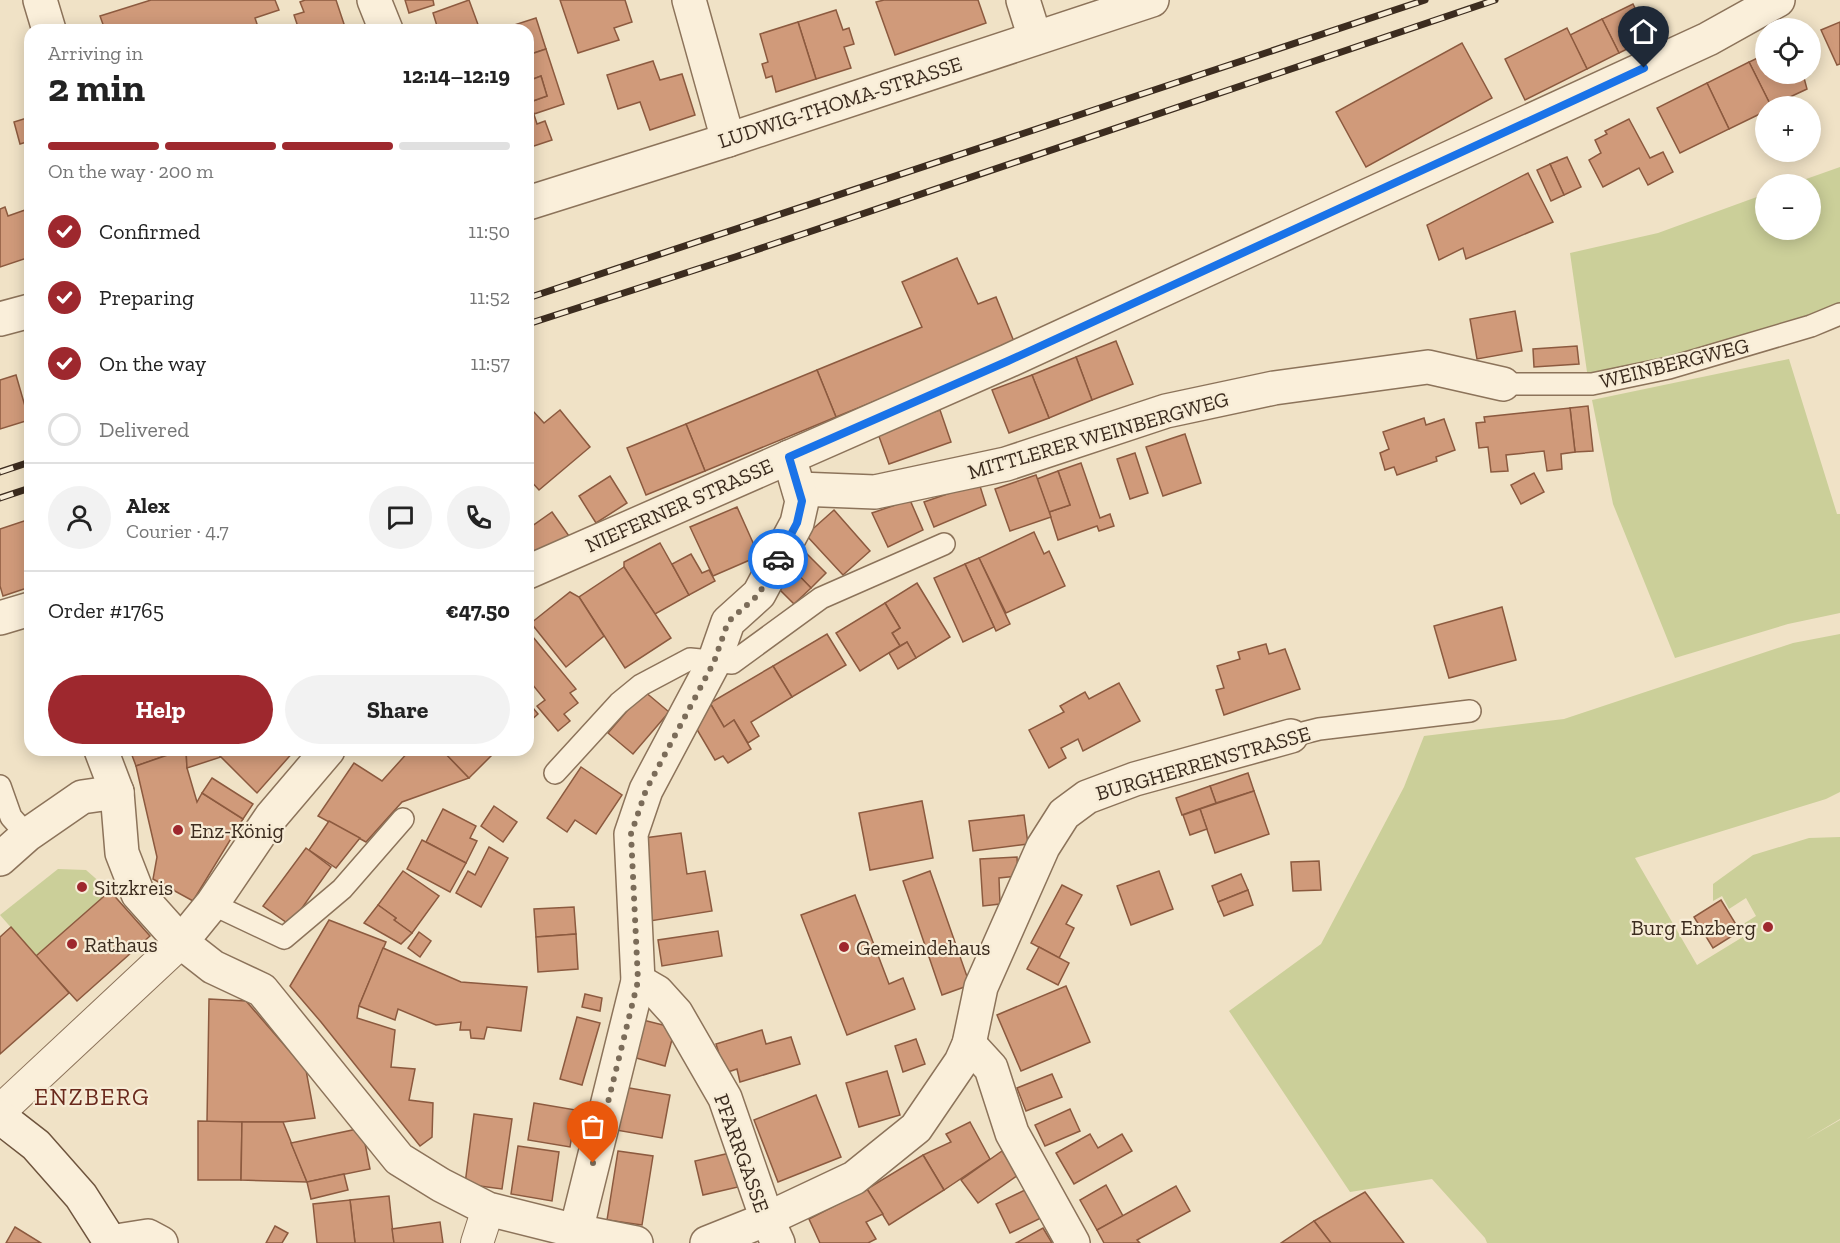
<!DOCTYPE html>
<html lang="en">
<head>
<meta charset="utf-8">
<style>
  :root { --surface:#fff; --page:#f2f2f2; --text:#222; --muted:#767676; --line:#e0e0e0; --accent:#9e282e }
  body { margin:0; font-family:"Zilla Slab",serif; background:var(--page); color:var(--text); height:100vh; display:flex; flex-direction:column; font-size:22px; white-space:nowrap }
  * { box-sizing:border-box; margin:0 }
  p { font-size:20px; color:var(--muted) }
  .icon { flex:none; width:33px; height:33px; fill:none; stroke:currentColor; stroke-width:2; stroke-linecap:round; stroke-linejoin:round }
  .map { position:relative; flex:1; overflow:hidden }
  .panel { position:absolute; left:24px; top:24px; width:510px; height:732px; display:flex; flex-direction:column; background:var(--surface); border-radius:18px; box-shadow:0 3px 15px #0003 }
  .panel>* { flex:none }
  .fabs { position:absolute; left:1755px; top:18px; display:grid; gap:12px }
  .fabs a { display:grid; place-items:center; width:66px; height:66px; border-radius:50%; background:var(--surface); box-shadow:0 3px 15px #0003; font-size:30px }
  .pin { position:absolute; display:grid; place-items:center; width:51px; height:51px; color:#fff; margin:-62px -26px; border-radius:50% 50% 50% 0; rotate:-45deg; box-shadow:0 0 6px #0007 }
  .pin .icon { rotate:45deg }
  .courier { position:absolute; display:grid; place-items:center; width:60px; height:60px; margin:-30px; border:4px solid #1a73e8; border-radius:50%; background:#fff; color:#222; box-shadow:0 2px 8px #0007 }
  .head em { font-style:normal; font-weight:800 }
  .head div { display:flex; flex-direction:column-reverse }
  .head { display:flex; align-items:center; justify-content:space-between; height:102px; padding:0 24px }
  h1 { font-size:39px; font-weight:800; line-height:45px }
  .bar { display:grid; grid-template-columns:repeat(4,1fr); gap:9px 6px; align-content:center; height:72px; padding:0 24px }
  .bar i { height:8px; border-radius:4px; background:var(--line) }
  .bar .selected { background:var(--accent) }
  .bar p { grid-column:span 4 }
  .line { display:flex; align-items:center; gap:15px; padding:0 24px; border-top:2px solid var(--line) }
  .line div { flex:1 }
  .round { display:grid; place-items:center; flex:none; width:63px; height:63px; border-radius:32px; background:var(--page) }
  ol { padding:0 24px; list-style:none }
  li { display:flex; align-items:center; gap:18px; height:66px }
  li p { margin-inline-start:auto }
  li .icon { padding:6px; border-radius:50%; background:var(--accent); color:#fff; stroke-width:4 }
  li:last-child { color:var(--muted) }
  li i { width:33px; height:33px; border:3px solid var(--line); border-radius:50% }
  .action { display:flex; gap:12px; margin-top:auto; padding:12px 24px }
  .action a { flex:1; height:69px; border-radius:36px; background:var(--accent); color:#fff; font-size:24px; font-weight:800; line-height:69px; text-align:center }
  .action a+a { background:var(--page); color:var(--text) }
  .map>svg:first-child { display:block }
  .green { fill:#cbcf99 }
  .building { fill:#d09a7a; stroke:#8c5a3f; stroke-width:1.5 }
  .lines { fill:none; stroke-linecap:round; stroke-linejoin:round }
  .service-casing { stroke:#8c735a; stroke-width:24 }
  .pedestrian-casing { stroke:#8c735a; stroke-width:34 }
  .minor-casing { stroke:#8c735a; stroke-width:36 }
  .secondary-casing { stroke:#6e543d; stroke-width:36 }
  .service { stroke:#faefda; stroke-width:21 }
  .pedestrian { stroke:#faefda; stroke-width:32 }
  .minor { stroke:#faefda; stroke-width:33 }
  .secondary { stroke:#faefda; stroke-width:33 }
  .rail-casing { stroke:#3c2c1f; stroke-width:7 }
  .rail { stroke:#f7ecd6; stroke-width:4.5; stroke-dasharray:14; stroke-linecap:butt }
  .done { stroke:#7b6c59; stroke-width:6; stroke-dasharray:0 10.8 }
  .route { stroke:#1a73e8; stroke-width:8 }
  .poi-dot { fill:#9e282e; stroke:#f7ecd6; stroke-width:2 }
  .labels { text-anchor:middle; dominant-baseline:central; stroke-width:4.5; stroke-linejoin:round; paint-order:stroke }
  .street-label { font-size:21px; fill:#3c2c1f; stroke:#f7ecd6 }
  .poi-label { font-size:21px; fill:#3c2c1f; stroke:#f7ecd6; text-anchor:start }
  .quarter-label { font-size:24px; letter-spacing:1.5px; fill:#6a291c; stroke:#f7ecd6 }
</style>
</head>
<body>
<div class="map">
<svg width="1840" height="1243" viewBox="0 0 1840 1243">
  <rect width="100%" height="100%" fill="#f0e2c6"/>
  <!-- green -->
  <g class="green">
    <polygon points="1840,167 1840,304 1780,328 1588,379 1570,253 1658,233 1765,194 1766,230 1810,230 1810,184 1792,184"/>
    <polygon points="1789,359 1837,514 1840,514 1840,613 1788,624 1675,658 1613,504 1592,400"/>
    <polygon points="1840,634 1840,792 1826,799 1635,858 1697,965 1746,935 1740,926 1756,916 1746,898 1729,909 1722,896 1713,901 1713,884 1753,855 1809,838 1840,837 1840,1119 1805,1140 1840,1120 1840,1243 1487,1243 1485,1238 1432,1179 1350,1192 1229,1011 1321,944 1404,787 1424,736 1564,719 1793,643"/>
    <polygon points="58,869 86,870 110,891 36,956 0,915"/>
  </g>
  <!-- building -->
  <g class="building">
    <polygon points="151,0 275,0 279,10 255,18 259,30 105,30 100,16"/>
    <polygon points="305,0 336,0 346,30 299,30 294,15 304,12 300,2"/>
    <polygon points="405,0 433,0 434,5 409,13"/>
    <polygon points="469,0 480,30 425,30 437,26 433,13"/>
    <polygon points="560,0 625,0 632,22 614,28 619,40 578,53"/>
    <polygon points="884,0 978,0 986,23 895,55 876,2"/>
    <polygon points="1633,4 1650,38 1619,53 1602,19"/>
    <polygon points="836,10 843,30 849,28 854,44 844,47 851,68 816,79 798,22"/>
    <polygon points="536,18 546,49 528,55 528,30 499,30"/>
    <polygon points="1602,19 1619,53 1587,69 1570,35"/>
    <polygon points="798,22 816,79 776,92 772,76 766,78 762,64 768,62 760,34"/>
    <polygon points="1840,22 1840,64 1837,65 1821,30"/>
    <polygon points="1567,28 1587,69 1525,100 1505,59"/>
    <polygon points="1462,43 1492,98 1366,167 1336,112"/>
    <polygon points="546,49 564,104 534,114 530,102 547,96 541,76 528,81 528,75 532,74 528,62 528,55"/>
    <polygon points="1766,54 1766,74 1803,74 1807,89 1771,106 1749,62"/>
    <polygon points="653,61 660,80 682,74 695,115 650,130 640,102 618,109 607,75"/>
    <polygon points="1749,62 1771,106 1766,106 1766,111 1729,129 1707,83"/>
    <polygon points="541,76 547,96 530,102 537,124 545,121 552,140 528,148 528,81"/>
    <polygon points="1707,83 1729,129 1680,153 1657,108"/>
    <polygon points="30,117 30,141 20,144 14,122"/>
    <polygon points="1629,119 1650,158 1663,152 1673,172 1648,185 1639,168 1603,187 1589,160 1601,153 1595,140 1607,134 1605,131"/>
    <polygon points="1567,157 1581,187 1564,195 1550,164"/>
    <polygon points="1550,164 1564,195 1551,201 1537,170"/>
    <polygon points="1528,173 1553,222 1466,259 1463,248 1439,260 1427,225"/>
    <polygon points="5,207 8,216 25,210 30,226 30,257 0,267 0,209"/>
    <polygon points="957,258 978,304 996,297 1015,344 836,417 817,370 922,327 902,282"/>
    <polygon points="1515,311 1522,351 1477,359 1470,319"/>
    <polygon points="1116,341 1133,384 1092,400 1076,357"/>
    <polygon points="1577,346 1579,364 1534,367 1533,349"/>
    <polygon points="1076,357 1092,400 1049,418 1032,375"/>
    <polygon points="817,370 836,417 705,471 686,424"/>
    <polygon points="16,375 29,420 0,429 0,380"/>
    <polygon points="1032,375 1049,418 1009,433 992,390"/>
    <polygon points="1588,406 1593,451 1575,452 1570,408"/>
    <polygon points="1570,408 1575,452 1561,454 1562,469 1547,471 1544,451 1506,455 1508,471 1491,472 1488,447 1479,448 1476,423 1485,422 1484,417"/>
    <polygon points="560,410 590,447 539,490 528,478 528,416 533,411 544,423"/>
    <polygon points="940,410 951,442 889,464 877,431"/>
    <polygon points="1424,418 1426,425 1444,419 1455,450 1436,457 1437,461 1397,475 1394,467 1385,470 1380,453 1389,449 1383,432"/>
    <polygon points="686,424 705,471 646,495 627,448"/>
    <polygon points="1185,434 1201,483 1163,496 1146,447"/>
    <polygon points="1135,453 1148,493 1130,499 1117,459"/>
    <polygon points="1081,463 1100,518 1110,514 1114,526 1099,531 1097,526 1058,540 1049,512 1070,505 1058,471"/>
    <polygon points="1058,471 1070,505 1049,512 1037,479"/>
    <polygon points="1534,473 1544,492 1521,504 1511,485"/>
    <polygon points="1036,475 1051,517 1010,531 995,489"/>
    <polygon points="610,476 627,503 596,523 579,496"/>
    <polygon points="979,483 986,505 934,527 924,502"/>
    <polygon points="910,500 923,530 888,547 872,513"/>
    <polygon points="737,507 759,556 713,576 690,527"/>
    <polygon points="834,510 870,551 843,575 806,535"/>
    <polygon points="552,512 569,536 528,562 528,529"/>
    <polygon points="30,519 30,587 3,596 0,586 0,529"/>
    <polygon points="1034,532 1044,554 1049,551 1065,586 1006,613 979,558"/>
    <polygon points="660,543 689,595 655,614 624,567 624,562"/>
    <polygon points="797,544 826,573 811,588 782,559"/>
    <polygon points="691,554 702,573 709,570 715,581 689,595 672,564"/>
    <polygon points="979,558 1010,624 996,631 965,564"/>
    <polygon points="965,564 994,627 963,642 934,578"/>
    <polygon points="789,565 811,588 794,604 771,581"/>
    <polygon points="624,567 671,638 625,668 579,597"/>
    <polygon points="917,583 950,637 916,658 907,642 900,646 892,633 900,628 885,603"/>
    <polygon points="570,592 579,597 604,636 566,667 531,623"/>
    <polygon points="885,603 900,628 892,633 900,646 860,671 836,633"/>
    <polygon points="1502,607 1516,660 1449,678 1434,626"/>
    <polygon points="528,631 576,689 570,693 578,703 564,714 570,721 558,731 537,706 545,700 528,679"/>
    <polygon points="827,634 846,665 792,697 773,666"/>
    <polygon points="907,642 916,658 898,669 889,653"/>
    <polygon points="1266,644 1269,654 1285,649 1300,689 1224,715 1216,690 1224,688 1217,666 1240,659 1238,652"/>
    <polygon points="773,666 792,697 751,722 759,736 748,743 734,720 724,727 710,703"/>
    <polygon points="1119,683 1140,721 1083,751 1078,739 1061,748 1066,758 1049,768 1029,730 1064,712 1060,706 1085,692 1089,699"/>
    <polygon points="644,691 669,712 633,754 608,733"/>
    <polygon points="528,702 538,714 528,723"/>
    <polygon points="710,703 724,727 734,720 751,749 728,763 723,756 715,760 689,716"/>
    <polygon points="130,750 182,750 136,766"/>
    <polygon points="182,750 186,750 187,768 197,802 202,793 243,819 193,901 153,879 157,857 136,766"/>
    <polygon points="186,750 214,750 221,757 187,768"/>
    <polygon points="214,750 295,750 257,793"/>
    <polygon points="410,750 442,750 469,778 402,802 366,842 318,816 354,763 382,781"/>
    <polygon points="442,750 497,750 469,778"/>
    <polygon points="581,767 622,795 596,834 575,820 567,832 547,818"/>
    <polygon points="1248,773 1254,791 1216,803 1210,786"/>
    <polygon points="212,778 253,804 243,819 202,793"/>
    <polygon points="1210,786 1216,803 1182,815 1176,798"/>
    <polygon points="1254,791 1269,834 1215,853 1200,809"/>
    <polygon points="922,801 933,858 870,870 859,813"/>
    <polygon points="494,806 517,822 503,842 481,826"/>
    <polygon points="443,809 476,826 470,838 477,841 466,863 426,842"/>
    <polygon points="1200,809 1207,829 1190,835 1183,815"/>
    <polygon points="1024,815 1028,844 973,851 969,821"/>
    <polygon points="329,821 360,838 336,868 309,850"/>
    <polygon points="681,833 687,874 705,871 712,911 650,921 637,839"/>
    <polygon points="422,840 466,863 450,892 407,869"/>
    <polygon points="489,847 508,858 481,907 456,893 468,871 475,875"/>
    <polygon points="306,848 331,867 290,925 263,906"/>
    <polygon points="1017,857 1018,876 999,878 1000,904 983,906 980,859"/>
    <polygon points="1319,861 1321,890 1293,891 1291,862"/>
    <polygon points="403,871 439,896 412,933 394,920 396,918 378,905"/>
    <polygon points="930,871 970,985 942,995 903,881"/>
    <polygon points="1159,871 1173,909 1131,925 1117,886"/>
    <polygon points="1241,874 1248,890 1218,902 1212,886"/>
    <polygon points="1062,885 1082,895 1066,924 1074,928 1059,958 1031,943"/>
    <polygon points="1248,890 1253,905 1224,916 1218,902"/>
    <polygon points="110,891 150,936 77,1001 36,956"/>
    <polygon points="855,895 889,984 903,978 915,1009 847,1035 801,915"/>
    <polygon points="1721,900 1740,931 1713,948 1694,917"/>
    <polygon points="378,905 396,918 394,920 412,933 401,944 364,923"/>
    <polygon points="574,907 576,934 536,937 534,909"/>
    <polygon points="329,920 386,942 359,1006 357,1018 395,1030 391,1067 415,1069 409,1100 433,1103 432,1137 420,1146 321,1022 290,986"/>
    <polygon points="11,927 69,993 0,1054 0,937"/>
    <polygon points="718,931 722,956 662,966 658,940"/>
    <polygon points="419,932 431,941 420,957 408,948"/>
    <polygon points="576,934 578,969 538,972 536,937"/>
    <polygon points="1039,947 1069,963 1058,985 1027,969"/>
    <polygon points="383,948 461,982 527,987 521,1031 487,1027 484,1039 471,1038 470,1030 460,1030 461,1022 436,1025 398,1009 395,1020 359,1006"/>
    <polygon points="1066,986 1090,1042 1021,1071 997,1015"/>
    <polygon points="585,994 602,998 600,1011 582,1007"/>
    <polygon points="209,999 246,1001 306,1070 315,1118 283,1122 207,1122"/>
    <polygon points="577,1017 600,1023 582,1085 560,1079"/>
    <polygon points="639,1019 675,1028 665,1066 629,1056"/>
    <polygon points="762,1030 766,1044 791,1037 800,1064 740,1082 737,1069 725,1073 716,1044"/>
    <polygon points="916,1039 925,1064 903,1072 895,1046"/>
    <polygon points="887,1071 900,1115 859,1127 846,1083"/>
    <polygon points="1052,1074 1062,1097 1026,1111 1017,1088"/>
    <polygon points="618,1086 670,1095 662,1138 610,1129"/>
    <polygon points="816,1095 841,1157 778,1182 754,1120"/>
    <polygon points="534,1103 576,1110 570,1147 528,1140"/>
    <polygon points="1070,1109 1080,1131 1045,1146 1035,1125"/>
    <polygon points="474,1114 512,1119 502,1189 465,1184"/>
    <polygon points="198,1121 242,1122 241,1180 198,1180"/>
    <polygon points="242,1122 283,1122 307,1182 241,1180"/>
    <polygon points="970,1122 990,1159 944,1190 923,1155 951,1142 946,1134"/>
    <polygon points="362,1128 370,1169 307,1182 291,1143"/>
    <polygon points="1090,1134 1098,1148 1122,1134 1132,1151 1074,1184 1056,1153"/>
    <polygon points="518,1146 559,1152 552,1201 511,1194"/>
    <polygon points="618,1151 653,1156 642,1225 607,1220"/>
    <polygon points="1002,1151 1018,1175 978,1203 961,1180"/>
    <polygon points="730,1153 738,1187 703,1195 695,1161"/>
    <polygon points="923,1155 944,1190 889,1225 867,1189"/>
    <polygon points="344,1174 348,1190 311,1199 307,1182"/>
    <polygon points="1106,1185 1123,1216 1097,1230 1080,1200"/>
    <polygon points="1176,1186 1190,1211 1137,1240 1140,1243 1104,1243 1097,1230"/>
    <polygon points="1029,1188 1043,1217 1010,1233 996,1204"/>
    <polygon points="867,1189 883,1214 866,1222 876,1239 868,1243 820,1243 809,1219"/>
    <polygon points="1365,1192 1404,1243 1331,1243 1314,1221"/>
    <polygon points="389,1196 394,1243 355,1243 350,1200"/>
    <polygon points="350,1200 355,1243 317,1243 313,1204"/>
    <polygon points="1314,1221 1331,1243 1281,1243"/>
    <polygon points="440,1222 443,1243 394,1243 392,1229"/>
    <polygon points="275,1226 288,1233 282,1243 266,1243"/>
    <polygon points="15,1227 41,1243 6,1243"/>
    <polygon points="1043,1228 1052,1243 1016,1243"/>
  </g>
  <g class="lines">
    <defs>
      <g id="service">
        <polyline points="1503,384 1592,384 1669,368 1811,326 1840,314"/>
        <polyline points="1291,736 1319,729 1470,711"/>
        <polyline points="555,773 619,703 641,685 690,659 732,663 821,598 944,544"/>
        <polyline points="0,786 11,817 27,835"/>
        <polyline points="212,904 284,938 342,889 403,819"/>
      </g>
      <g id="pedestrian">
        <polyline points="0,1111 181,942"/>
        <polyline points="477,1243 488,1209"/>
      </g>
      <g id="minor">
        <polyline points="40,0 49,30"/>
        <polyline points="374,0 386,30"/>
        <polyline points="689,0 728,140"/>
        <polyline points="1023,0 1035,38"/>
        <polyline points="528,203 728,140 1152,0"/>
        <polyline points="0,319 30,311"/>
        <polyline points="799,489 875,492 1006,464 1166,411 1274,388 1428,367 1503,384"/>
        <polyline points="528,572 1008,361 1708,39 1778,0"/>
        <polyline points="0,618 30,609"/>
        <polyline points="101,750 117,792 122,853 138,894 181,942 213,967 262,990 399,1159 441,1185 488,1209 576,1231 636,1243"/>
        <polyline points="0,859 27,835 82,797 117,792"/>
        <polyline points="181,942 212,904 271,817 328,750"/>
        <polyline points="638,981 657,992 676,1013 725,1098 767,1219 778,1243"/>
        <polyline points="969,1044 991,1068 1012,1133 1073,1243"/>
        <polyline points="576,1231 638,981 631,834 646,790 714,662 728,622 759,594 797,523 802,501 789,457"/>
        <polyline points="110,1242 148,1236 161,1243"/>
        <polyline points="707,1243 767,1219 854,1178 916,1128 961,1062 969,1044 981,987 1043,847 1064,814 1087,797 1135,779 1291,736"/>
      </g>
      <polyline id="secondary" points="0,1117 36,1145 81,1196 111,1243"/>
    </defs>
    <!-- service casing -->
    <use href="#service" class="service-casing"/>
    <!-- pedestrian casing -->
    <use href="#pedestrian" class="pedestrian-casing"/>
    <!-- minor casing -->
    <use href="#minor" class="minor-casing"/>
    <!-- secondary casing -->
    <use href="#secondary" class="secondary-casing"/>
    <!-- service -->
    <use href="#service" class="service"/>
    <!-- pedestrian -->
    <use href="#pedestrian" class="pedestrian"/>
    <!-- minor -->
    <use href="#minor" class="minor"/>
    <!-- secondary -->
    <use href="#secondary" class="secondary"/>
    <defs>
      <g id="rail">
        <polyline points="528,298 1425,0"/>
        <polyline points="528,324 735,257 1495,0"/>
        <polyline points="0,472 30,462"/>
        <polyline points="0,498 30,488"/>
      </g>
    </defs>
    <!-- rail casing -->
    <use href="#rail" class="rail-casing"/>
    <!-- rail -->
    <use href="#rail" class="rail"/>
  </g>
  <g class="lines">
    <!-- done -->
    <polyline class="done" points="593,1163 638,981 631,834 646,790 714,662 728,622 759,594 778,559"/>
    <!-- route -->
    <polyline class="route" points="778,559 797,523 802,501 789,457 1008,361 1644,68"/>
  </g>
  <!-- markers -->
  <g class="poi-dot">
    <circle cx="178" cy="830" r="6"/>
    <circle cx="82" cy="887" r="6"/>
    <circle cx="1768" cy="927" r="6"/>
    <circle cx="72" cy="944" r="6"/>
    <circle cx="844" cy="947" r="6"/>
  </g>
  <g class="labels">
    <!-- street labels -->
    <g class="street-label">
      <text transform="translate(840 102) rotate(-18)">LUDWIG-THOMA-STRASSE</text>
      <text transform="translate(1674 363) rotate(-14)">WEINBERGWEG</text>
      <text transform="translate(1098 435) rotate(-16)">MITTLERER WEINBERGWEG</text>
      <text transform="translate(679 505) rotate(-24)">NIEFERNER STRASSE</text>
      <text transform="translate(1203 763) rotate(-16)">BURGHERRENSTRASSE</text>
      <text transform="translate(742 1153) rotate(70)">PFARRGASSE</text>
    </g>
    <!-- poi labels -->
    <g class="poi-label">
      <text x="190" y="830">Enz-König</text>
      <text x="94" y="887">Sitzkreis</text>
      <text x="1756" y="927" text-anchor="end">Burg Enzberg</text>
      <text x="84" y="944">Rathaus</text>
      <text x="856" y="947">Gemeindehaus</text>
    </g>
    <!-- quarter labels -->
    <g class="quarter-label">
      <text x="92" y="1096">ENZBERG</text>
    </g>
  </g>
</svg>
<div class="fabs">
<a><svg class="icon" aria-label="locate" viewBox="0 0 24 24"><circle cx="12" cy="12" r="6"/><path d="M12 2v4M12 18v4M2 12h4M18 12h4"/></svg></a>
<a>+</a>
<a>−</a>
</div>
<div class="pin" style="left:593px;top:1163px;background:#ea580c"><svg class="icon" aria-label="bag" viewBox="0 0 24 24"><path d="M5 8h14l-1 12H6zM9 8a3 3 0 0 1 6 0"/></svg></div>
<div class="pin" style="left:1644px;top:68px;background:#1f2937"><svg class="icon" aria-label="home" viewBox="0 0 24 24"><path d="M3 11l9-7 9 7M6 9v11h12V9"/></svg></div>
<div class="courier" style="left:778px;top:559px"><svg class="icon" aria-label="car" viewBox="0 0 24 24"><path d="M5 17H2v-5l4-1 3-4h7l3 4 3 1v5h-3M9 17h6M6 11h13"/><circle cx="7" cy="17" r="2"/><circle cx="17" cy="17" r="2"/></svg></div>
<section class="panel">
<div class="head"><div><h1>2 min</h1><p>Arriving in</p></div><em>12:14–12:19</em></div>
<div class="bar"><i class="selected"></i><i class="selected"></i><i class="selected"></i><i></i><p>On the way · 200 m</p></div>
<ol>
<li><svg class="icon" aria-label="check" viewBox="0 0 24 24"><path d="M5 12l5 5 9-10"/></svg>Confirmed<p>11:50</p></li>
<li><svg class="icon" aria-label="check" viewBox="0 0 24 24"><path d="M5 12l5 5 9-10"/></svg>Preparing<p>11:52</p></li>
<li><svg class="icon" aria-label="check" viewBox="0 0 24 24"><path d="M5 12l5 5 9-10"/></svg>On the way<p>11:57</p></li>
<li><i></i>Delivered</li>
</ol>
<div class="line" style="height:108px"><a class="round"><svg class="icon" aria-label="person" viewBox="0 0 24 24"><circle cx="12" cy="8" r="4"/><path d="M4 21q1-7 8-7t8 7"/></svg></a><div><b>Alex</b><p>Courier · 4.7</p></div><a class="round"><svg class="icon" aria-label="chat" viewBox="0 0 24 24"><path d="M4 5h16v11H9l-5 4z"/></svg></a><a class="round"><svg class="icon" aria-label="phone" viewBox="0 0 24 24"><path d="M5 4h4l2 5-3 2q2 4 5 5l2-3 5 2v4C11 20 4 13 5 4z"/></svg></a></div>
<div class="line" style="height:78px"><div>Order #1765</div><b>€47.50</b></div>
<div class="action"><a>Help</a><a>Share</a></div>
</section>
</div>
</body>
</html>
